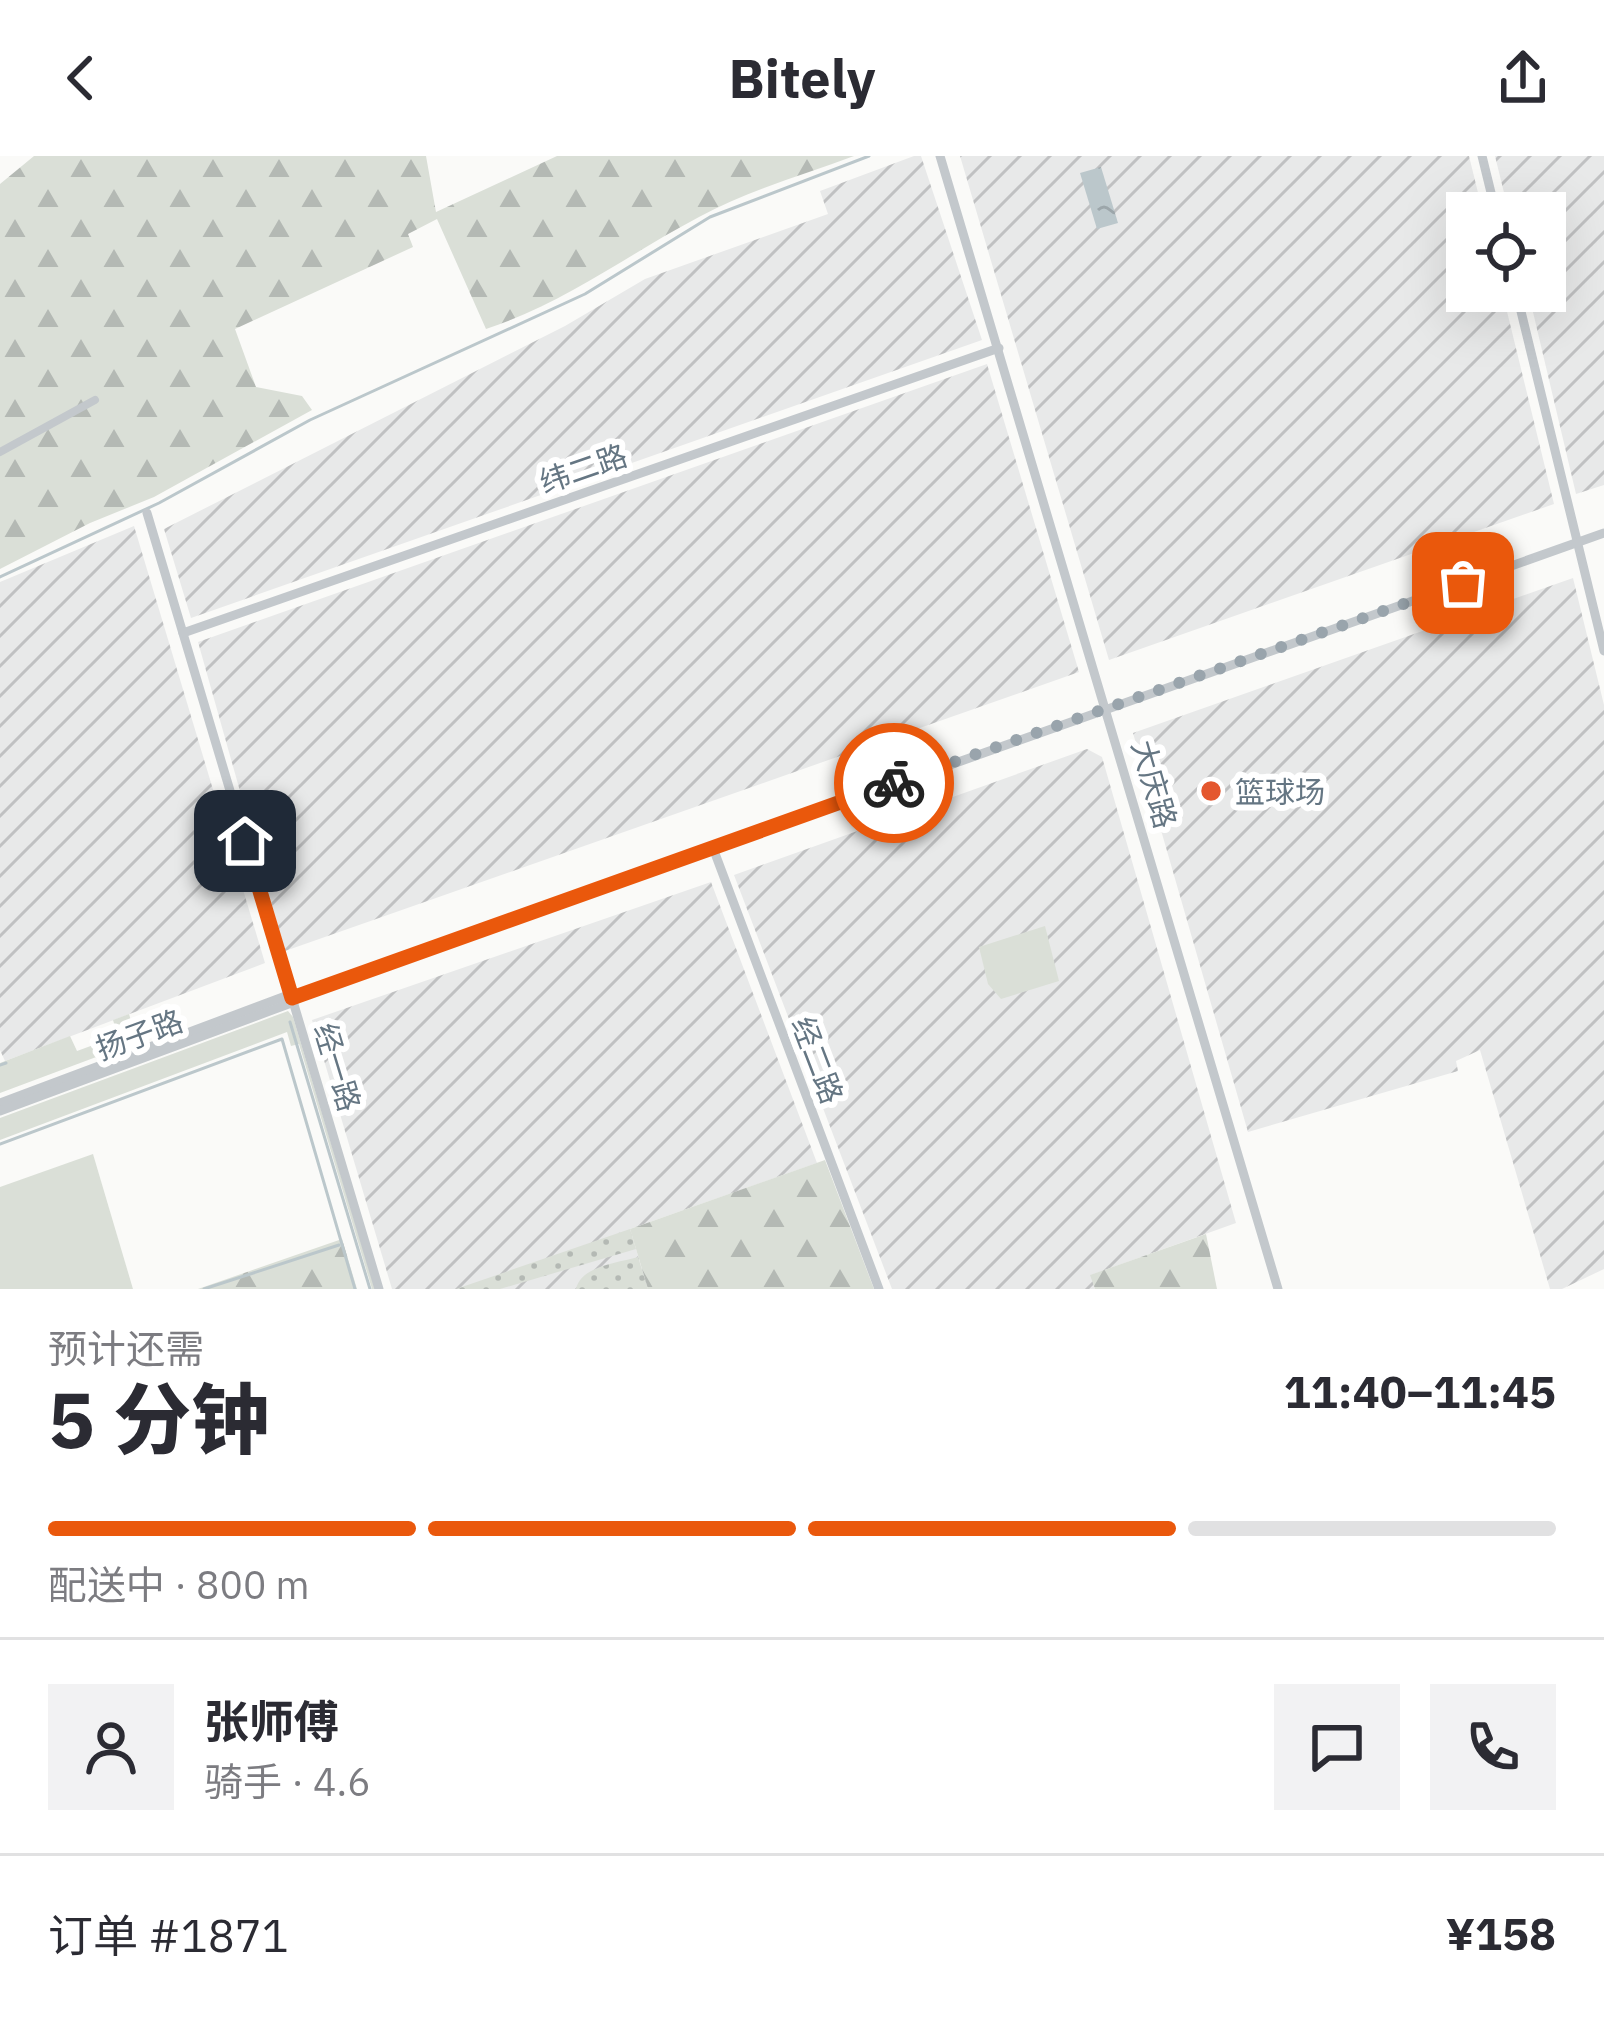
<!DOCTYPE html>
<html lang="zh">
<head>
<meta charset="utf-8">
<style>
  :root { --surface:#fff; --page:#f2f2f3; --text:#2b2b33; --muted:#7c7c81; --line:#e1e1e2; --accent:#ea580c }
  body { margin:0; font-family:"IBM Plex Sans","Noto Sans SC",sans-serif; background:var(--page); color:var(--text); height:100vh; display:flex; flex-direction:column; font-size:45px; white-space:nowrap }
  * { box-sizing:border-box; margin:0 }
  p { font-size:39px; color:var(--muted) }
  .icon { flex:none; width:66px; height:66px; fill:none; stroke:currentColor; stroke-width:2; stroke-linecap:round; stroke-linejoin:round }
  .map { position:relative; height:1133px; overflow:hidden }
  .details { display:flex; flex-direction:column; background:var(--surface); flex:1 }
  .details>* { flex:none }
  .tools { position:absolute; left:1446px; top:36px; display:grid; gap:24px }
  .tools a { display:grid; place-items:center; width:120px; height:120px; border-radius:0px; background:var(--surface); box-shadow:0 12px 48px #0002; font-size:60px }
  .pin { position:absolute; display:grid; place-items:center; width:102px; height:102px; color:#fff; margin:-51px; border-radius:24px; box-shadow:0 6px 18px #0006 }
  .courier { position:absolute; display:grid; place-items:center; width:120px; height:120px; margin:-60px; border:9px solid #ea580c; border-radius:50%; background:#fff; color:#222; box-shadow:0 3px 15px #0007 }
  .summary em { font-style:normal; font-weight:800 }
  .summary div { display:flex; flex-direction:column-reverse }
  .summary { display:flex; align-items:center; justify-content:space-between; height:204px; padding:0 48px }
  h1 { font-size:78px; font-weight:800; line-height:90px }
  .bar { display:grid; grid-template-columns:repeat(4,1fr); gap:18px 12px; align-content:center; height:144px; padding:0 48px }
  .bar i { height:15px; border-radius:9px; background:var(--line) }
  .bar .selected { background:var(--accent) }
  .bar p { grid-column:span 4 }
  .line { display:flex; align-items:center; gap:30px; padding:0 48px; border-top:3px solid var(--line) }
  .line div { flex:1 }
  .round { display:grid; place-items:center; flex:none; width:126px; height:126px; border-radius:0px; background:var(--page) }
  header { display:flex; justify-content:space-between; align-items:center; height:156px; padding:0 48px; background:var(--surface); font-size:54px; font-weight:800 }
  .map>svg:first-child { display:block }
  .industrial { fill:url(#industrial-furrows) }
  .grass { fill:url(#grass-dots) }
  .forest { fill:url(#forest-firs) }
  .garden { fill:#dadfd7 }
  .water { fill:url(#water-ripples) }
  .lines { fill:none; stroke-linecap:round; stroke-linejoin:round }
  .stream { stroke:#bbc7cb; stroke-width:3 }
  .minor { stroke:#c3c8cc; stroke-width:8 }
  .tertiary { stroke:#c3c8cc; stroke-width:9 }
  .done { stroke:#99a4ac; stroke-width:12; stroke-dasharray:0 21.6 }
  .route { stroke:#ea580c; stroke-width:15 }
  .poi-dot { fill:#e4572e; stroke:#fff; stroke-width:4.5 }
  .labels { text-anchor:middle; dominant-baseline:central; stroke-width:12; stroke-linejoin:round; paint-order:stroke }
  .street-label { font-size:30px; fill:#657683; stroke:#fff }
  .poi-label { font-size:30px; fill:#657683; stroke:#fff; text-anchor:start }
</style>
</head>
<body>
<header><svg class="icon" aria-label="back" viewBox="0 0 24 24"><path d="M15 5l-7 7 7 7"/></svg>Bitely<svg class="icon" aria-label="share" viewBox="0 0 24 24"><path d="M12 15V3M7 8l5-5 5 5M5 13v7h14v-7"/></svg></header>
<div class="map">
<svg width="1604" height="1133" viewBox="0 0 1604 1133">
  <defs>
    <pattern id="industrial-furrows" width="10" height="10" patternUnits="userSpaceOnUse" patternTransform="scale(3)"><rect width="10" height="10" fill="#e8e9e9"/><path d="M-1 1l2-2M0 10L10 0M9 11l2-2" fill="none" stroke="#c0c1c2"/></pattern>
    <pattern id="grass-dots" width="8" height="8" patternUnits="userSpaceOnUse" patternTransform="scale(3)"><rect width="8" height="8" fill="#dadfd7"/><path d="M2 2h.1M6 6h.1" fill="none" stroke="#b4b9b4" stroke-width="1.8" stroke-linecap="round"/></pattern>
    <pattern id="forest-firs" width="22" height="20" patternUnits="userSpaceOnUse" patternTransform="scale(3)"><rect width="22" height="20" fill="#dadfd7"/><path d="M5 1l3.5 6h-7zM16 11l3.5 6h-7z" fill="#b4b9b4"/></pattern>
    <pattern id="water-ripples" width="26" height="14" patternUnits="userSpaceOnUse" patternTransform="scale(3)"><rect width="26" height="14" fill="#bbc7cb"/><path d="M2 4q2-2 4 0t4 0M15 11q2-2 4 0t4 0" fill="none" stroke="#9ca6aa"/></pattern>
  </defs>
  <rect width="100%" height="100%" fill="#fafaf8"/>
  <!-- industrial -->
  <g class="industrial">
    <polygon points="914,0 921,0 982,184 191,462 164,373 565,170 645,123 828,58 820,35"/>
    <polygon points="960,0 1469,0 1483,57 1467,57 1467,135 1502,135 1554,348 1109,504"/>
    <polygon points="1495,0 1604,0 1604,329 1576,338 1528,135 1545,135 1545,57 1509,57"/>
    <polygon points="987,208 1079,516 285,795 198,486"/>
    <polygon points="134,370 265,807 5,905 0,894 0,426"/>
    <polygon points="1573,422 1604,549 1604,1113 1562,1133 1550,1133 1480,894 1456,905 1458,915 1248,976 1133,577"/>
    <polygon points="1087,593 1102,601 1236,1067 1091,1119 1095,1133 892,1133 734,719"/>
    <polygon points="711,726 817,1007 630,1073 648,1133 392,1133 312,864"/>
  </g>
  <!-- grass -->
  <g class="grass">
    <polygon points="630,1073 636,1093 500,1133 456,1133"/>
    <path d="M638 1101 648 1133H576C581 1110 617 1107 638 1101Z"/>
  </g>
  <!-- forest -->
  <g class="forest">
    <path d="M34 0H426L436 56 557 0H854C803 19 747 35 699 61 627 99 565 147 486 173L437 63 408 78 413 91 235 173 256 231 302 240 312 254 154 341 90 367 0 413V28Z"/>
    <polygon points="825,1004 874,1133 648,1133 630,1073"/>
    <polygon points="1206,1078 1217,1133 1095,1133 1090,1119"/>
    <polygon points="342,1083 357,1133 198,1133"/>
  </g>
  <!-- garden -->
  <g class="garden">
    <polygon points="1045,770 1059,825 1001,843 988,828 979,791"/>
    <polygon points="288,855 293,861 375,1133 372,1133 299,888 291,890 287,876 0,984 0,962"/>
    <polygon points="129,858 135,878 131,888 0,937 0,907 70,880 77,895 118,880 113,864"/>
    <polygon points="93,998 133,1133 0,1133 0,1031"/>
  </g>
  <!-- water -->
  <polygon class="water" points="1101,11 1118,67 1097,73 1080,17"/>
  <g class="lines">
    <!-- stream -->
    <g class="stream">
      <polyline points="0,421 159,347 310,264 585,138 710,61 869,0"/>
      <polyline points="290,866 370,1133"/>
      <polyline points="0,909 6,907"/>
      <polyline points="0,988 282,883 355,1133"/>
      <polyline points="204,1133 339,1089"/>
    </g>
    <!-- minor -->
    <polyline class="minor" points="0,296 95,244"/>
    <!-- tertiary -->
    <g class="tertiary">
      <polyline points="940,0 1278,1133"/>
      <polyline points="1482,0 1496,57"/>
      <polyline points="1516,135 1604,495"/>
      <polyline points="147,357 379,1133"/>
      <polyline points="183,477 999,192"/>
      <polyline points="713,692 879,1133"/>
      <polyline points="293,842 1604,377"/>
      <polyline points="0,947 291,838"/>
      <polyline points="0,955 294,846"/>
    </g>
  </g>
  <g class="lines">
    <!-- done -->
    <polyline class="done" points="894,627 1463,427"/>
    <!-- route -->
    <polyline class="route" points="245,685 292,842 894,627"/>
  </g>
  <!-- markers -->
  <circle class="poi-dot" cx="1211" cy="635" r="12"/>
  <g class="labels">
    <!-- street labels -->
    <g class="street-label">
      <text transform="translate(583 312) rotate(-19)">纬二路</text>
      <text transform="translate(1155 628) rotate(74)">大庆路</text>
      <text transform="translate(139 878) rotate(-20)">扬子路</text>
      <text transform="translate(818 904) rotate(69)">经二路</text>
      <text transform="translate(338 911) rotate(73)">经一路</text>
    </g>
    <!-- poi labels -->
    <g class="poi-label">
      <text x="1235" y="635">篮球场</text>
    </g>
  </g>
</svg>
<div class="tools">
<a><svg class="icon" aria-label="locate" viewBox="0 0 24 24"><circle cx="12" cy="12" r="6"/><path d="M12 2v4M12 18v4M2 12h4M18 12h4"/></svg></a>
</div>
<div class="pin" style="left:1463px;top:427px;background:#ea580c"><svg class="icon" aria-label="bag" viewBox="0 0 24 24"><path d="M5 8h14l-1 12H6zM9 8a3 3 0 0 1 6 0"/></svg></div>
<div class="pin" style="left:245px;top:685px;background:#1f2937"><svg class="icon" aria-label="home" viewBox="0 0 24 24"><path d="M3 11l9-7 9 7M6 9v11h12V9"/></svg></div>
<div class="courier" style="left:894px;top:627px"><svg class="icon" aria-label="bike" viewBox="0 0 24 24"><circle cx="6" cy="16" r="4"/><circle cx="18" cy="16" r="4"/><path d="M6 16l4-8h5l3 8M10 8l3 8H6M13 5h3"/></svg></div>
</div>
<section class="details">
<div class="summary"><div><h1>5 分钟</h1><p>预计还需</p></div><em>11:40–11:45</em></div>
<div class="bar"><i class="selected"></i><i class="selected"></i><i class="selected"></i><i></i><p>配送中 · 800 m</p></div>
<div class="line" style="height:216px"><a class="round"><svg class="icon" aria-label="person" viewBox="0 0 24 24"><circle cx="12" cy="8" r="4"/><path d="M4 21q1-7 8-7t8 7"/></svg></a><div><b>张师傅</b><p>骑手 · 4.6</p></div><a class="round"><svg class="icon" aria-label="chat" viewBox="0 0 24 24"><path d="M4 5h16v11H9l-5 4z"/></svg></a><a class="round"><svg class="icon" aria-label="phone" viewBox="0 0 24 24"><path d="M5 4h4l2 5-3 2q2 4 5 5l2-3 5 2v4C11 20 4 13 5 4z"/></svg></a></div>
<div class="line" style="height:156px"><div>订单 #1871</div><b>¥158</b></div>
</section>
</body>
</html>
